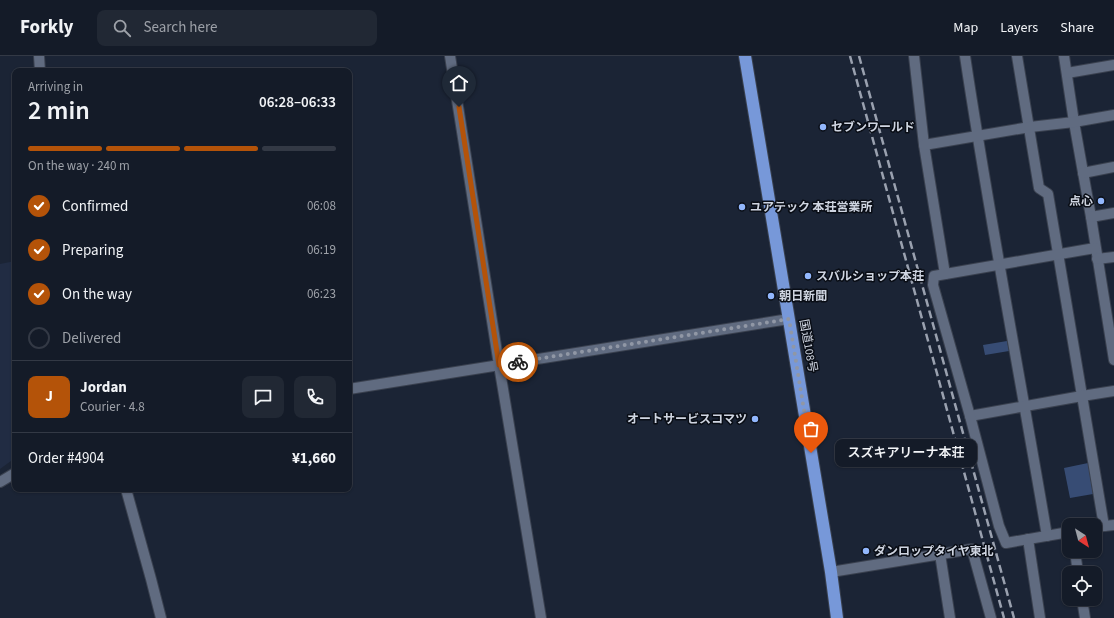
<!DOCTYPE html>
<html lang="en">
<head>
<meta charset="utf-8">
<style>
  :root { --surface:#141b28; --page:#212834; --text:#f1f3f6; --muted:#9da1a8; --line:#333945; --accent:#b45309 }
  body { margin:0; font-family:"Source Sans 3","Noto Sans JP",sans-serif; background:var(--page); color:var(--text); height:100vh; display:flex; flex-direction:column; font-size:15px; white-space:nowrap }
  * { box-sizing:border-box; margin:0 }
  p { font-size:13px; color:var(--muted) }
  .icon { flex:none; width:22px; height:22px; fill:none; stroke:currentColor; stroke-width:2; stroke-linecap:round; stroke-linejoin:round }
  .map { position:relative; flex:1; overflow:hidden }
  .side { position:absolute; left:12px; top:12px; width:340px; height:424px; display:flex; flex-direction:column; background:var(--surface); border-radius:8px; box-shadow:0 1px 3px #0004,0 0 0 1px var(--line) }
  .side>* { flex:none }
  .needle { width:26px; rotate:144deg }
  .controls { position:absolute; left:1062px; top:462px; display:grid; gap:8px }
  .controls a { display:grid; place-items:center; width:40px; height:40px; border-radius:8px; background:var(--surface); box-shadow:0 1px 3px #0004,0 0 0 1px var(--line); font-size:20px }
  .pin { position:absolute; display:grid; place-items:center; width:34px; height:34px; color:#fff; margin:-41px -17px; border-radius:50% 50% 50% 0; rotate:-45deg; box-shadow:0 0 4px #0007 }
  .pin .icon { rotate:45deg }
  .courier { position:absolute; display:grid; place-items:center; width:40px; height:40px; margin:-20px; border:3px solid #b45309; border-radius:50%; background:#fff; color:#222; box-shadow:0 1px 5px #0007 }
  .bubble { position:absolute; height:28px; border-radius:8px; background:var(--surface); box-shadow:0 1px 3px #0004,0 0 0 1px var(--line); font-size:13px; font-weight:600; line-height:28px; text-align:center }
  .summary em { font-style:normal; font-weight:600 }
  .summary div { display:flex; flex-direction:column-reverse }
  .summary { display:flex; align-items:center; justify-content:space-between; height:68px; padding:0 16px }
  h1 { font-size:26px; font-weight:600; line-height:30px }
  .bar { display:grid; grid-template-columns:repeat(4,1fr); gap:6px 4px; align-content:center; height:48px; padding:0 16px }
  .bar i { height:5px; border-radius:3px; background:var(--line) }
  .bar .current { background:var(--accent) }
  .bar p { grid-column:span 4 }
  .line { display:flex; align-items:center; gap:10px; padding:0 16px; border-top:1px solid var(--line) }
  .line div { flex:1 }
  .round { display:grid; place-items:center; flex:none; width:42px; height:42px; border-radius:8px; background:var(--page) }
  ol { padding:0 16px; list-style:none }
  li { display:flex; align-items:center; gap:12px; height:44px }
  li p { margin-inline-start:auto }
  li .icon { padding:4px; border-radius:50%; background:var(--accent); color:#fff; stroke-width:4 }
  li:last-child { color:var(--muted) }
  li i { width:22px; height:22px; border:2px solid var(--line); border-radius:50% }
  header { display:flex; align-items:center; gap:24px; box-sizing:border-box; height:56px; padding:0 20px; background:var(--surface); border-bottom:1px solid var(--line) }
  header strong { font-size:19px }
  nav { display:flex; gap:22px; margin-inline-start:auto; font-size:14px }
  .search { width:280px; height:36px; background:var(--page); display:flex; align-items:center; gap:10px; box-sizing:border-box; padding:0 14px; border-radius:8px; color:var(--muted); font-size:15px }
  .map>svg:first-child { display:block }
  .built { fill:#212c43 }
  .green { fill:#374c74 }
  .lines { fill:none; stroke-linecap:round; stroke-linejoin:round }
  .minor-casing { stroke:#3a414f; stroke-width:12 }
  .highway-casing { stroke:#3a414f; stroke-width:14 }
  .minor { stroke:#606b80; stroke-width:10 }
  .highway { stroke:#7798d9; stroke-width:12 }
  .rail { stroke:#9aa1af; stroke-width:2.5; stroke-dasharray:8 4; stroke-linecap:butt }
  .done { stroke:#9097a5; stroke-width:4; stroke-dasharray:0 7.2 }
  .route { stroke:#b45309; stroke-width:5 }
  .poi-dot { fill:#92b7fd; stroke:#090d15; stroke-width:1.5 }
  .labels { text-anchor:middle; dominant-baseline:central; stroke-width:3; stroke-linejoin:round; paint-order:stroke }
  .poi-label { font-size:12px; font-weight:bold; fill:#cfd5e1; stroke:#090d15; text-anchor:start }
  .street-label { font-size:12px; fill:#cfd5e1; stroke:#090d15 }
</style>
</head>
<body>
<header>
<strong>Forkly</strong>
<div class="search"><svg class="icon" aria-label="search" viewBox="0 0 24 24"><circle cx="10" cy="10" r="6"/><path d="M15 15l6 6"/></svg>Search here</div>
<nav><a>Map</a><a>Layers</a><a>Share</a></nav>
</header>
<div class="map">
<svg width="1114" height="562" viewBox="0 0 1114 562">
  <rect width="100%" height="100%" fill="#1b2435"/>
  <!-- built -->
  <polygon class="built" points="15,205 15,402 0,413 0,208"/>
  <!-- green -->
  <g class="green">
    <polygon points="1007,285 1009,295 985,299 983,289"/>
    <polygon points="1088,407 1093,438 1070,442 1064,412"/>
  </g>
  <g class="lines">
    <defs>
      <g id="minor">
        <polyline points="39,0 40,15"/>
        <polyline points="450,0 499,309 541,562"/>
        <polyline points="914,0 924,89 945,218"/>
        <path d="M965 0C989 160 1020 320 1047 480"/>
        <polyline points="1017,0 1039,132 1048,138 1104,470"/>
        <polyline points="1064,0 1074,66 1091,161 1114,304"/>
        <polyline points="1067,17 1114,9"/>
        <polyline points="924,89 1030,71 1074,66 1114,59"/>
        <polyline points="1083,117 1114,111"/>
        <polyline points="1091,161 1114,157"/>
        <polyline points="1097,203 1114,201"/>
        <polyline points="349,333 789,263"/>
        <polyline points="970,360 1082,340 1114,335"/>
        <polyline points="0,426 15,417"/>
        <polyline points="126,433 151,523 161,562"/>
        <polyline points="1095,471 1114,469"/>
        <polyline points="1069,476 1006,487 999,470 970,360 933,229 934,220 1095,192"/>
        <polyline points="1028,483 1040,562"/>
        <polyline points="1075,495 1078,517"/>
        <polyline points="940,498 950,562"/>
        <polyline points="831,516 972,493 991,562"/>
        <polyline points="1082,543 1085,562"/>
      </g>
      <polyline id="highway" points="745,0 831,516 837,562"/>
    </defs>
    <!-- minor casing -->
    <use href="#minor" class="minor-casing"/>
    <!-- highway casing -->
    <use href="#highway" class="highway-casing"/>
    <!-- minor -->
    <use href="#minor" class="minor"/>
    <!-- highway -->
    <use href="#highway" class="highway"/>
    <!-- rail -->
    <g class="rail">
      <polyline points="850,0 1004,562"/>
      <polyline points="859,0 1014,562"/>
    </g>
  </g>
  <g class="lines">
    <!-- done -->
    <polyline class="done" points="518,306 789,263 811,397"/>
    <!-- route -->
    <polyline class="route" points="459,51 499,309 518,306"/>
  </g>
  <!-- markers -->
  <g class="poi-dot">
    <circle cx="823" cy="71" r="4"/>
    <circle cx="1101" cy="145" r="4"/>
    <circle cx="742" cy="151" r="4"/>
    <circle cx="808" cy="220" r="4"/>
    <circle cx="771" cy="240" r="4"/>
    <circle cx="755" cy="363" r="4"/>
    <circle cx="866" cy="495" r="4"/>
  </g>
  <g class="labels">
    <!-- poi labels -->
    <g class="poi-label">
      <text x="831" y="71">セブンワールド</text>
      <text x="1093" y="145" text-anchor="end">点心</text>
      <text x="750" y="151">ユアテック 本荘営業所</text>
      <text x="816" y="220">スバルショップ本荘</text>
      <text x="779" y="240">朝日新聞</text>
      <text x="747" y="363" text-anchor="end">オートサービスコマツ</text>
      <text x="874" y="495">ダンロップタイヤ東北</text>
    </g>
    <!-- street labels -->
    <g class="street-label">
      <text transform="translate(808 290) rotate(80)">国道108号</text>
    </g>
  </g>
</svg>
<div class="controls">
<a><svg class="needle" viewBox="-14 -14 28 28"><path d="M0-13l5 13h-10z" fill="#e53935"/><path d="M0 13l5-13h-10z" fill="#9da1a8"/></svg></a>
<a><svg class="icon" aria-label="locate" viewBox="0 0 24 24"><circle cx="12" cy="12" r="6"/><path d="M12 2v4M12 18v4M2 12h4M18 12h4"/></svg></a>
</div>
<div class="pin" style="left:811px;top:397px;background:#ea580c"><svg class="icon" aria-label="bag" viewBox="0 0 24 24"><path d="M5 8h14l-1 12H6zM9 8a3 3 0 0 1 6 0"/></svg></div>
<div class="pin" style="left:459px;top:51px;background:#1f2937"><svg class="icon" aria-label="home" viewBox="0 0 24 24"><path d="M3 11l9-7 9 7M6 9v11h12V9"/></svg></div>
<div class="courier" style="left:518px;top:306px"><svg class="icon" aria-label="bike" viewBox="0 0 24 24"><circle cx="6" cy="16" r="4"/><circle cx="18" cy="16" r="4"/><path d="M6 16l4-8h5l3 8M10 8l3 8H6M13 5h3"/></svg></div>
<div class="bubble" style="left:835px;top:383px;width:142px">スズキアリーナ本荘</div>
<section class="side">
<div class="summary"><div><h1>2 min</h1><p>Arriving in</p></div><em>06:28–06:33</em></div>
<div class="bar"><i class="current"></i><i class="current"></i><i class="current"></i><i></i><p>On the way · 240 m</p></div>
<ol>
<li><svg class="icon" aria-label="check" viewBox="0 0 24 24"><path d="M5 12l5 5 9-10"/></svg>Confirmed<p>06:08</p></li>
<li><svg class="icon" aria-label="check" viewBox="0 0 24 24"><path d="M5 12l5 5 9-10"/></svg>Preparing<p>06:19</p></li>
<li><svg class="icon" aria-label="check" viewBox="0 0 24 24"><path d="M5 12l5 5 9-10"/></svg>On the way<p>06:23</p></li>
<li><i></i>Delivered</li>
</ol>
<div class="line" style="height:72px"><b class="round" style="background:var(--accent);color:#fff">J</b><div><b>Jordan</b><p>Courier · 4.8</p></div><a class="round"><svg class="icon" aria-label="chat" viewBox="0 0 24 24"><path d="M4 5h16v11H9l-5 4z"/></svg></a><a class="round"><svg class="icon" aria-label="phone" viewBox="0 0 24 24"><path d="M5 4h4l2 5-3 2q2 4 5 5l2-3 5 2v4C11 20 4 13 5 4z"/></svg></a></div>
<div class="line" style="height:52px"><div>Order #4904</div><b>¥1,660</b></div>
</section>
</div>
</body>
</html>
